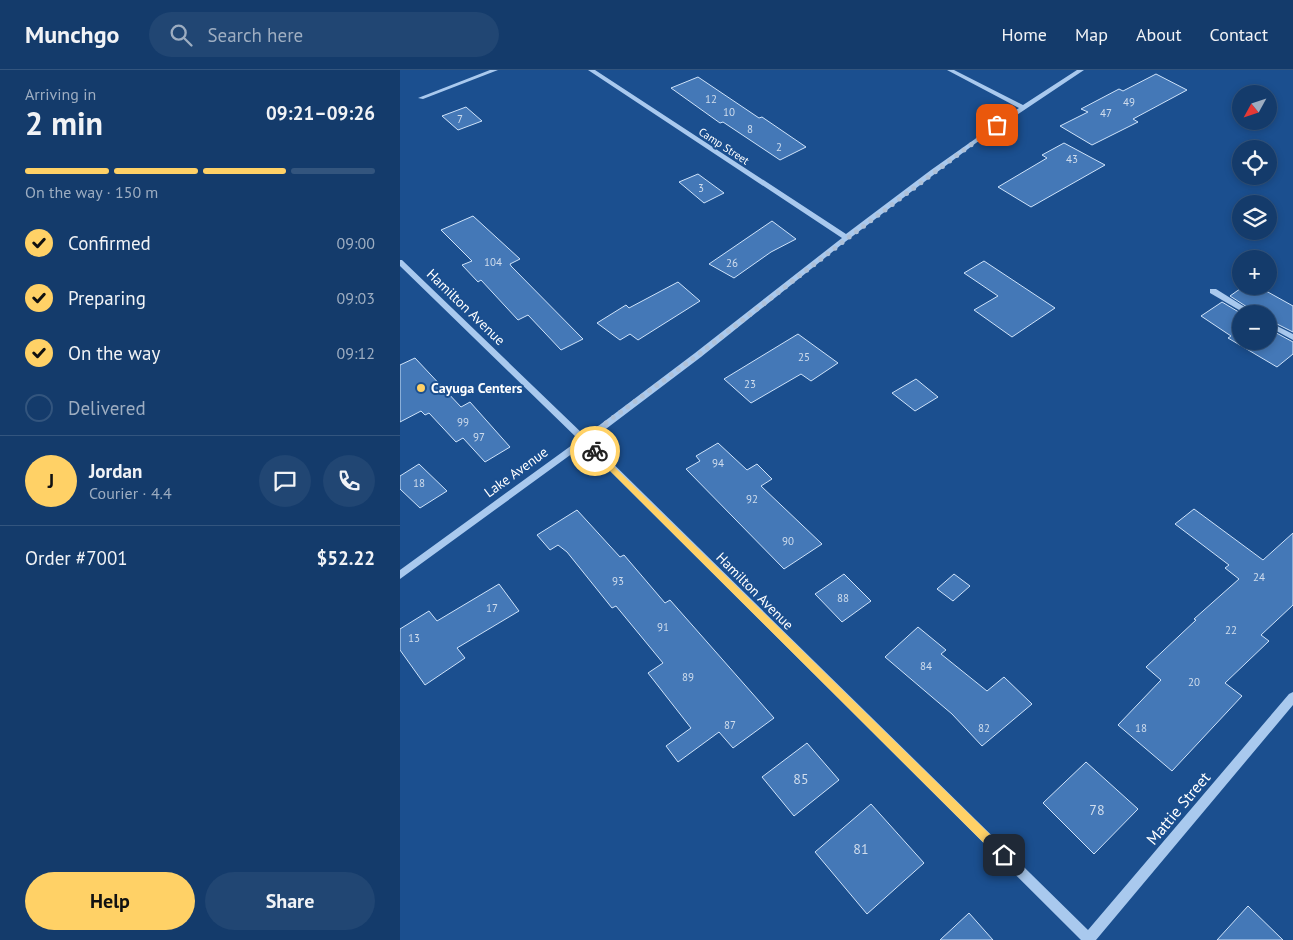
<!DOCTYPE html>
<html lang="en">
<head>
<meta charset="utf-8">
<style>
  :root { --surface:#143b6b; --page:#214673; --text:#f1f3f6; --muted:#9dadc1; --line:#33557e; --accent:#ffd166 }
  body { margin:0; font-family:"PT Sans",sans-serif; background:var(--page); color:var(--text); height:100vh; display:flex; flex-direction:column; font-size:19px; white-space:nowrap }
  * { box-sizing:border-box; margin:0 }
  p { font-size:16px; color:var(--muted) }
  .icon { flex:none; width:28px; height:28px; fill:none; stroke:currentColor; stroke-width:2; stroke-linecap:round; stroke-linejoin:round }
  .map { position:relative; flex:1; overflow:hidden }
  .sheet { display:flex; flex-direction:column; background:var(--surface); width:400px }
  .sheet>* { flex:none }
  .needle { width:32px; rotate:230deg }
  .buttons { position:absolute; left:832px; top:15px; display:grid; gap:10px }
  .buttons a { display:grid; place-items:center; width:45px; height:45px; border-radius:50%; background:var(--surface); box-shadow:0 2px 8px #0003,0 0 0 1px var(--line); font-size:25px }
  .pin { position:absolute; display:grid; place-items:center; width:42px; height:42px; color:#fff; margin:-21px; border-radius:10px; box-shadow:0 2px 8px #0006 }
  .courier { position:absolute; display:grid; place-items:center; width:50px; height:50px; margin:-25px; border:4px solid #ffd166; border-radius:50%; background:#fff; color:#222; box-shadow:0 1px 6px #0007 }
  .head em { font-style:normal; font-weight:800 }
  .head div { display:flex; flex-direction:column-reverse }
  .head { display:flex; align-items:center; justify-content:space-between; height:85px; padding:0 25px }
  h1 { font-size:32px; font-weight:800; line-height:38px }
  .bar { display:grid; grid-template-columns:repeat(4,1fr); gap:8px 5px; align-content:center; height:60px; padding:0 25px }
  .bar i { height:6px; border-radius:4px; background:var(--line) }
  .bar .active { background:var(--accent) }
  .bar p { grid-column:span 4 }
  .line { display:flex; align-items:center; gap:12px; padding:0 25px; border-top:1px solid var(--line) }
  .line div { flex:1 }
  .round { display:grid; place-items:center; flex:none; width:52px; height:52px; border-radius:26px; background:var(--page) }
  ol { padding:0 25px; list-style:none }
  li { display:flex; align-items:center; gap:15px; height:55px }
  li p { margin-inline-start:auto }
  li .icon { padding:5px; border-radius:50%; background:var(--accent); color:#111; stroke-width:4 }
  li:last-child { color:var(--muted) }
  li i { width:28px; height:28px; border:2px solid var(--line); border-radius:50% }
  .action { display:flex; gap:10px; margin-top:auto; padding:10px 25px }
  .action a { flex:1; height:58px; border-radius:30px; background:var(--accent); color:#111; font-size:20px; font-weight:800; line-height:58px; text-align:center }
  .action a+a { background:var(--page); color:var(--text) }
  header { display:flex; align-items:center; gap:30px; box-sizing:border-box; height:70px; padding:0 25px; background:var(--surface); border-bottom:1px solid var(--line) }
  header strong { font-size:24px }
  nav { display:flex; gap:28px; margin-inline-start:auto; font-size:18px }
  .search { width:350px; height:45px; background:var(--page); display:flex; align-items:center; gap:12px; box-sizing:border-box; padding:0 18px; border-radius:28px; color:var(--muted); font-size:19px }
  main { display:flex; flex:1; min-height:0 }
  .map>svg:first-child { display:block }
  .building { fill:#4478b7; stroke:#cfe3fa }
  .lines { fill:none; stroke-linecap:round; stroke-linejoin:round }
  .minor { fill:#a9c9ee; fill-rule:evenodd }
  .route { fill:#ffd166 }
  .done { stroke:#afc1d8; stroke-width:5; stroke-dasharray:0 9 }
  .poi-dot { fill:#ffd166; stroke:#1b4f8f; stroke-width:2 }
  .labels { text-anchor:middle; dominant-baseline:central; stroke-width:4; stroke-linejoin:round; paint-order:stroke }
  .number-label { font-size:11px; fill:#d0dded }
  .far-street-label { font-size:11px; fill:#fff; stroke:#1b4f8f }
  .street-label { font-size:14px; fill:#fff; stroke:#1b4f8f }
  .poi-label { font-size:14px; font-weight:bold; fill:#fff; stroke:#1b4f8f; text-anchor:start }
  .near-number-label { font-size:14px; fill:#d0dded }
  .near-street-label { font-size:16px; fill:#fff; stroke:#1b4f8f }
</style>
</head>
<body>
<header>
<strong>Munchgo</strong>
<div class="search"><svg class="icon" aria-label="search" viewBox="0 0 24 24"><circle cx="10" cy="10" r="6"/><path d="M15 15l6 6"/></svg>Search here</div>
<nav><a>Home</a><a>Map</a><a>About</a><a>Contact</a></nav>
</header>
<main>
<section class="sheet">
<div class="head"><div><h1>2 min</h1><p>Arriving in</p></div><em>09:21–09:26</em></div>
<div class="bar"><i class="active"></i><i class="active"></i><i class="active"></i><i></i><p>On the way · 150 m</p></div>
<ol>
<li><svg class="icon" aria-label="check" viewBox="0 0 24 24"><path d="M5 12l5 5 9-10"/></svg>Confirmed<p>09:00</p></li>
<li><svg class="icon" aria-label="check" viewBox="0 0 24 24"><path d="M5 12l5 5 9-10"/></svg>Preparing<p>09:03</p></li>
<li><svg class="icon" aria-label="check" viewBox="0 0 24 24"><path d="M5 12l5 5 9-10"/></svg>On the way<p>09:12</p></li>
<li><i></i>Delivered</li>
</ol>
<div class="line" style="height:90px"><b class="round" style="background:var(--accent);color:#111">J</b><div><b>Jordan</b><p>Courier · 4.4</p></div><a class="round"><svg class="icon" aria-label="chat" viewBox="0 0 24 24"><path d="M4 5h16v11H9l-5 4z"/></svg></a><a class="round"><svg class="icon" aria-label="phone" viewBox="0 0 24 24"><path d="M5 4h4l2 5-3 2q2 4 5 5l2-3 5 2v4C11 20 4 13 5 4z"/></svg></a></div>
<div class="line" style="height:65px"><div>Order #7001</div><b>$52.22</b></div>
<div class="action"><a>Help</a><a>Share</a></div>
</section>
<div class="map">
<svg width="893" height="870" viewBox="0 0 893 870">
  <rect width="100%" height="100%" fill="#1b4f8f"/>
  <!-- building -->
  <g class="building">
    <polygon points="756,4 787,20 733,49 738,52 692,75 660,56 688,42 681,39 719,19 723,21"/>
    <polygon points="298,7 359,48 362,47 406,77 380,90 323,52 320,53 271,18"/>
    <polygon points="66,37 82,51 58,60 42,46"/>
    <polygon points="664,73 705,95 631,137 598,117 647,88 642,85"/>
    <polygon points="298,104 324,123 304,133 279,112"/>
    <polygon points="73,146 120,189 110,194 111,196 183,269 161,280 128,245 118,250 81,210 78,212 62,195 72,191 41,160"/>
    <polygon points="372,151 396,169 371,182 334,208 309,194"/>
    <polygon points="584,191 655,238 612,267 574,240 598,226 564,203"/>
    <polygon points="278,212 300,231 238,270 230,264 220,270 197,253 226,235 229,238"/>
    <polygon points="844,216 857,216 893,236 893,262 869,250 869,244 858,244 830,226"/>
    <polygon points="822,232 842,244 841,271 869,271 869,259 893,272 893,284 877,297 828,268 831,266 801,246"/>
    <polygon points="398,264 438,293 411,311 401,304 351,333 324,309"/>
    <polygon points="15,288 61,337 70,332 110,377 85,392 63,368 56,372 29,343 25,345 21,341 0,352 0,295"/>
    <polygon points="516,309 538,327 515,341 492,323"/>
    <polygon points="318,373 347,400 357,394 372,409 361,416 422,474 384,499 286,399 300,391 296,386"/>
    <polygon points="19,394 47,421 20,438 0,419 0,406"/>
    <polygon points="794,439 863,490 893,463 893,535 861,565 869,571 825,613 842,626 772,701 718,655 761,610 746,597 796,550 794,549 839,509 825,498 829,495 775,454"/>
    <polygon points="177,440 220,487 224,485 265,533 270,530 374,648 333,678 319,662 278,692 266,676 291,658 248,603 263,593 216,536 212,538 167,482 158,475 150,480 137,465"/>
    <polygon points="444,504 471,531 442,552 415,524"/>
    <polygon points="554,504 570,516 553,531 537,519"/>
    <polygon points="99,514 119,541 57,578 65,588 25,615 0,580 0,559 29,541 37,551"/>
    <polygon points="518,557 546,580 541,584 587,621 604,607 632,634 582,676 552,644 485,587"/>
    <polygon points="407,673 439,710 394,746 362,707"/>
    <polygon points="686,692 738,739 694,784 643,733"/>
    <polygon points="471,734 524,793 467,844 415,782"/>
    <polygon points="848,836 883,870 817,870"/>
    <polygon points="569,843 593,870 540,870"/>
  </g>
  <g class="lines">
    <!-- minor -->
    <g class="minor">
      <polygon points="90,0 98,0 23,29 18,28"/>
      <polygon points="188,0 195,0 446,164 531,100 619,38 547,0 554,0 623,35 677,0 684,0 584,67 536,103 441,175 301,287 190,371 688,860 889,624 893,622 893,635 696,870 681,870 184,375 0,509 0,500 179,370 0,196 0,190 2,190 185,366 295,283 442,168"/>
      <polygon points="810,219 816,219 856,244 846,244 810,223"/>
      <polygon points="869,252 893,264 893,270 869,257"/>
    </g>
  </g>
  <!-- route -->
  <polygon class="route" points="195,378 608,782 608,789 600,789 192,383 192,379"/>
  <g class="lines">
    <!-- done -->
    <polyline class="done" points="195,381 183,370 298,285 448,168 597,55"/>
  </g>
  <!-- markers -->
  <circle class="poi-dot" cx="21" cy="318" r="5"/>
  <g class="labels">
    <!-- number labels -->
    <g class="number-label">
      <text x="311" y="29">12</text>
      <text x="729" y="32">49</text>
      <text x="329" y="42">10</text>
      <text x="706" y="43">47</text>
      <text x="60" y="49">7</text>
      <text x="350" y="59">8</text>
      <text x="379" y="77">2</text>
      <text x="672" y="89">43</text>
      <text x="301" y="118">3</text>
      <text x="93" y="192">104</text>
      <text x="332" y="193">26</text>
      <text x="404" y="287">25</text>
      <text x="350" y="314">23</text>
      <text x="63" y="352">99</text>
      <text x="79" y="367">97</text>
      <text x="318" y="393">94</text>
      <text x="19" y="413">18</text>
      <text x="352" y="429">92</text>
      <text x="388" y="471">90</text>
      <text x="859" y="507">24</text>
      <text x="218" y="511">93</text>
      <text x="443" y="528">88</text>
      <text x="92" y="538">17</text>
      <text x="263" y="557">91</text>
      <text x="831" y="560">22</text>
      <text x="14" y="568">13</text>
      <text x="526" y="596">84</text>
      <text x="288" y="607">89</text>
      <text x="794" y="612">20</text>
      <text x="330" y="655">87</text>
      <text x="584" y="658">82</text>
      <text x="741" y="658">18</text>
    </g>
    <!-- far-street labels -->
    <g class="far-street-label">
      <text transform="translate(324 76) rotate(33)">Camp Street</text>
    </g>
    <!-- street labels -->
    <g class="street-label">
      <text transform="translate(66 237) rotate(44)">Hamilton Avenue</text>
      <text transform="translate(116 402) rotate(-36)">Lake Avenue</text>
      <text transform="translate(355 521) rotate(45)">Hamilton Avenue</text>
    </g>
    <!-- poi labels -->
    <g class="poi-label">
      <text x="31" y="318">Cayuga Centers</text>
    </g>
    <!-- near-number labels -->
    <g class="near-number-label">
      <text x="401" y="709">85</text>
      <text x="697" y="740">78</text>
      <text x="461" y="779">81</text>
    </g>
    <!-- near-street labels -->
    <g class="near-street-label">
      <text transform="translate(778 738) rotate(-50)">Mattie Street</text>
    </g>
  </g>
</svg>
<div class="buttons">
<a><svg class="needle" viewBox="-14 -14 28 28"><path d="M0-13l5 13h-10z" fill="#e53935"/><path d="M0 13l5-13h-10z" fill="#9dadc1"/></svg></a>
<a><svg class="icon" aria-label="locate" viewBox="0 0 24 24"><circle cx="12" cy="12" r="6"/><path d="M12 2v4M12 18v4M2 12h4M18 12h4"/></svg></a>
<a><svg class="icon" aria-label="layers" viewBox="0 0 24 24"><path d="M12 4l9 5-9 5-9-5zM3 14l9 5 9-5"/></svg></a>
<a>+</a>
<a>−</a>
</div>
<div class="pin" style="left:597px;top:55px;background:#ea580c"><svg class="icon" aria-label="bag" viewBox="0 0 24 24"><path d="M5 8h14l-1 12H6zM9 8a3 3 0 0 1 6 0"/></svg></div>
<div class="pin" style="left:604px;top:785px;background:#1f2937"><svg class="icon" aria-label="home" viewBox="0 0 24 24"><path d="M3 11l9-7 9 7M6 9v11h12V9"/></svg></div>
<div class="courier" style="left:195px;top:381px"><svg class="icon" aria-label="bike" viewBox="0 0 24 24"><circle cx="6" cy="16" r="4"/><circle cx="18" cy="16" r="4"/><path d="M6 16l4-8h5l3 8M10 8l3 8H6M13 5h3"/></svg></div>
</div>
</main>
</body>
</html>
